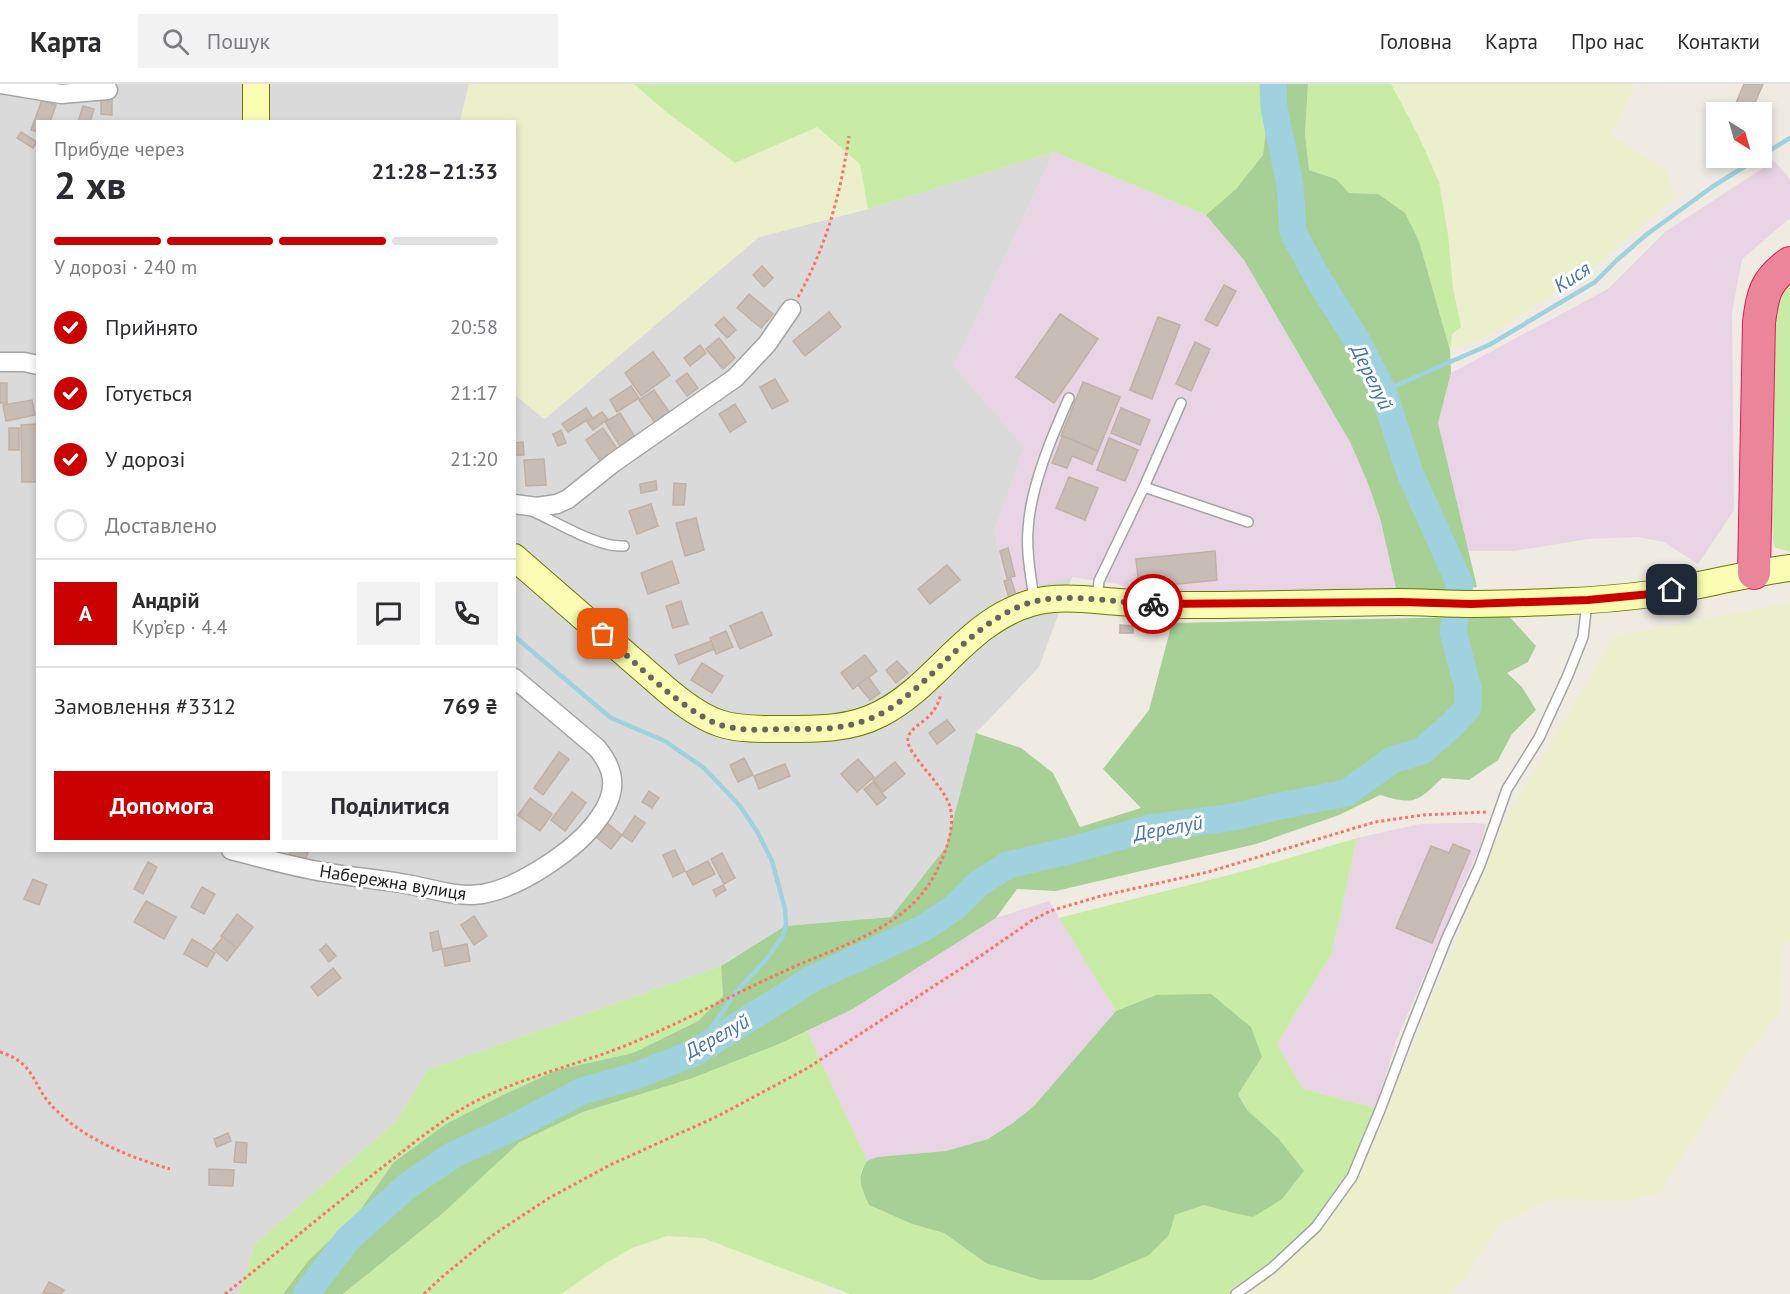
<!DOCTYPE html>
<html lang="uk">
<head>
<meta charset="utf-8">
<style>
  :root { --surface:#fff; --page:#f2f2f3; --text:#2b2b33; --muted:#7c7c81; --line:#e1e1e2; --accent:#ca0001 }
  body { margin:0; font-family:"PT Sans",sans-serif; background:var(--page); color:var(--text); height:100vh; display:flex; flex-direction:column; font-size:22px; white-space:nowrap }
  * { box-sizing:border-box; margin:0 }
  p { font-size:20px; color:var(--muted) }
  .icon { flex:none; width:33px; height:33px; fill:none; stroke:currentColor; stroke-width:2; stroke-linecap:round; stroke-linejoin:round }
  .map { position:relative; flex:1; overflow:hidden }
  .side { position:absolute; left:36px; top:36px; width:480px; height:732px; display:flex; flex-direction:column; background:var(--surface); border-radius:0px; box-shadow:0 3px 9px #0003 }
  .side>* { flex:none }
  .needle { width:39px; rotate:143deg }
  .controls { position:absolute; left:1706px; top:18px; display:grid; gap:12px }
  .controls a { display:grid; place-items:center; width:66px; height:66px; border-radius:0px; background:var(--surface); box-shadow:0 3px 9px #0003; font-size:30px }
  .pin { position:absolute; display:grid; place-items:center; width:51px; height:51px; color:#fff; margin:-26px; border-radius:12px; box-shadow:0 3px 9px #0006 }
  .courier { position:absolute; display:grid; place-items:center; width:60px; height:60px; margin:-30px; border:4px solid #ca0001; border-radius:50%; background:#fff; color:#222; box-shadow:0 2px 8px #0007 }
  .summary em { font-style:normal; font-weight:700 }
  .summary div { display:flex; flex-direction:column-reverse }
  .summary { display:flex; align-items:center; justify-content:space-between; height:102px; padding:0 18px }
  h1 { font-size:39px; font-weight:700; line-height:45px }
  .bar { display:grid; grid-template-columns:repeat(4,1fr); gap:9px 6px; align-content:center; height:72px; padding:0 18px }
  .bar i { height:8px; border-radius:4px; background:var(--line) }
  .bar .current { background:var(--accent) }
  .bar p { grid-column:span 4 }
  .line { display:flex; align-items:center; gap:15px; padding:0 18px; border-top:2px solid var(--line) }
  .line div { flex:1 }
  .round { display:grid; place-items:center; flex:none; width:63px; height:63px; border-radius:0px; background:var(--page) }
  ol { padding:0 18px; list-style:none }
  li { display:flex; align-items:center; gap:18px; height:66px }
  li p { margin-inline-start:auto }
  li .icon { padding:6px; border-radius:50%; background:var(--accent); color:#fff; stroke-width:4 }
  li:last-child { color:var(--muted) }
  li i { width:33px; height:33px; border:3px solid var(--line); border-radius:50% }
  .primary-button { display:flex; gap:12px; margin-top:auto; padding:12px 18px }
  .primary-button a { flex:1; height:69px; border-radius:0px; background:var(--accent); color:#fff; font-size:24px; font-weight:700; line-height:69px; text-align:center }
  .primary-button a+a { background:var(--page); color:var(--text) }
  header { display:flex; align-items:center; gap:36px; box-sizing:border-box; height:84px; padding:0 30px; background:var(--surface); border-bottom:2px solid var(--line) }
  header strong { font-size:28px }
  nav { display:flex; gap:33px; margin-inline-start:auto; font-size:21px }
  .search { width:420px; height:54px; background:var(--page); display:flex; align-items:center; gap:15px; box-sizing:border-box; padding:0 21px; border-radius:0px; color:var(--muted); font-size:22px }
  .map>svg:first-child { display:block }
  .residential { fill:#dbdada }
  .industrial { fill:#e8d4e4 }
  .farmland { fill:#ecefcc }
  .grass { fill:#c8eca5 }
  .forest { fill:#a6d095 }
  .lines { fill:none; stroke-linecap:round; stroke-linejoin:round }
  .stream { stroke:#a0d1df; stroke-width:4.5 }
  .river { stroke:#a0d1df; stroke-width:27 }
  .building { fill:#c7bdb5; stroke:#c1b0a4; stroke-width:1.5 }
  .lane-casing { stroke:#a4a4a4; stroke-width:12 }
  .street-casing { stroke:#a4a4a4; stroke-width:21 }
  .secondary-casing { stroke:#6b7800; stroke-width:28 }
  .highway-casing { stroke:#e11b60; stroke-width:34 }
  .path { stroke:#ff7263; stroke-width:3; stroke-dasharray:3 3; stroke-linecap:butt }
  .lane { stroke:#fff; stroke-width:9 }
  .street { stroke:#fff; stroke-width:18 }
  .secondary { stroke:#f9fcb2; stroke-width:26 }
  .highway { stroke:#eb8599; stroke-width:32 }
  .done { stroke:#666562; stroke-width:6; stroke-dasharray:0 10.8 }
  .route { stroke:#ca0001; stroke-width:8 }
  .labels { text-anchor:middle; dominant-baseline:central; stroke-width:6; stroke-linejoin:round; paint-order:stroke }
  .street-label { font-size:18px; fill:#1d1d1d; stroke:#fff }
  .water-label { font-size:20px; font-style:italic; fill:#4276a9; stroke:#fff }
</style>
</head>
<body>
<header>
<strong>Карта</strong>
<div class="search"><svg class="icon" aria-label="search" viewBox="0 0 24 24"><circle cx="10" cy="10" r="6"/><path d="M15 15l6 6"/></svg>Пошук</div>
<nav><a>Головна</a><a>Карта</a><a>Про нас</a><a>Контакти</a></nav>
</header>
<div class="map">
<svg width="1790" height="1210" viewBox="0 0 1790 1210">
  <rect width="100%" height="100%" fill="#efeae2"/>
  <!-- residential -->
  <polygon class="residential" points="0,0 469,0 460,37 38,38 38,766 514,766 515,311 545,335 759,153 868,125 1054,68 954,282 1025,363 995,446 1007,517 1036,501 1072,493 1039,583 976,649 946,763 891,833 785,842 721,882 428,986 396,1038 255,1160 239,1210 0,1210"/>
  <!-- industrial -->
  <g class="industrial">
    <polygon points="1054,68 1206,131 1244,176 1350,358 1367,397 1380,434 1398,513 1141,510 1118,500 1072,493 1036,501 1007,517 995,446 1025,363 954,282"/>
    <polygon points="1774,77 1790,95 1790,134 1742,175 1732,228 1734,426 1698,480 1664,458 1638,453 1588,455 1514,467 1467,467 1438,339 1451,289 1608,205 1665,148"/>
    <polygon points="1473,739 1486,740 1480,762 1396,957 1376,1024 1303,1005 1277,960 1332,869 1357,754 1420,740"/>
    <polygon points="1049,817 1116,927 1034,1022 1013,1039 988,1055 946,1067 877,1073 867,1077 807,947 851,926 996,834"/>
  </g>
  <!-- farmland -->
  <g class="farmland">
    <polygon points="469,0 634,0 665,27 735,79 817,43 860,80 868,125 759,153 544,335 515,311 514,38 460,38"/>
    <polygon points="1391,0 1636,0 1611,51 1667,87 1674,113 1586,191 1484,254 1450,266 1452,250 1461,243 1453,204 1448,151 1439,98 1419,53"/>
    <polygon points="1790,519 1790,852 1782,864 1780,927 1745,972 1660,1109 1626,1116 1550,1115 1500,1140 1465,1194 1447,1210 1245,1210 1276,1188 1319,1147 1359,1094 1506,734 1615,552"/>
    <polygon points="667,1152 703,1154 780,1182 818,1198 831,1210 561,1210 603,1181 632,1164"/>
  </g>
  <!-- grass -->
  <g class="grass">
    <polygon points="634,0 1271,0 1263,71 1236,105 1206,131 1054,68 868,125 860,80 817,43 735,79 665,27"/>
    <polygon points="1308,0 1391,0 1419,53 1439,98 1448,151 1453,204 1461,243 1452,250 1450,266 1419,157 1378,110 1349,109 1336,95 1309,86 1305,49"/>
    <polygon points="1790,194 1790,468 1774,463 1771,429 1769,255 1773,220"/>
    <polygon points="1357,754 1332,869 1277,960 1303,1005 1376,1024 1348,1090 1312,1141 1270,1180 1229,1210 850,1210 703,1154 667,1152 632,1164 603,1181 561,1210 343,1210 442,1130 520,1058 583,1028 690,995 779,960 807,947 867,1077 861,1087 869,1121 912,1140 944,1149 986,1179 1169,1151 1175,1131 1204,1121 1233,1129 1254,1133 1278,1054 1247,1026 1238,1009 1262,973 1156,911 1116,927 1059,834 1245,787"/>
    <polygon points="721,882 723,912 698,937 633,969 557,986 503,1011 393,1079 358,1129 308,1177 283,1210 239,1210 255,1160 396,1038 428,986"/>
  </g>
  <!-- forest -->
  <g class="forest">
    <polygon points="1271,0 1308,0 1305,49 1309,86 1336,95 1349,109 1378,110 1405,129 1419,157 1450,266 1451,289 1438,339 1477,503 1398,513 1380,434 1367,397 1350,358 1244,176 1206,131 1236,105 1263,71"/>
    <path d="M1508 531 1536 562 1528 578 1507 589 1522 603 1536 626 1512 650 1498 676 1469 696 1442 694C1417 719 1414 721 1380 711L1339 731 1256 760 1056 807 1017 805 996 834 851 926 779 960 690 995 583 1028 520 1058 442 1130 343 1210H283L308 1177 358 1129 393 1079 446 1040 503 1011 557 986 633 969 698 937 723 912 721 882 785 842 891 833 946 763 976 649 1021 664 1053 689 1080 743 1141 724 1103 685 1149 626 1172 539 1420 534Z"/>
    <path d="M1211 910 1251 943 1262 973 1238 1010 1247 1026 1278 1054 1304 1087 1282 1115 1253 1133 1233 1129 1204 1121 1175 1131 1169 1151 1149 1171 1091 1196H1040L986 1179 944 1149 912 1140 869 1121C861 1102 856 1095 867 1077L877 1073 946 1067 988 1055 1013 1039 1034 1022 1116 927 1156 911Z"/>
  </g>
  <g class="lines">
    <!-- stream -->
    <g class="stream">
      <polyline points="1761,72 1790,54"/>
      <polyline points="1383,307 1489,261 1595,198 1617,176 1646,151 1712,103 1758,74"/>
      <polyline points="514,552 611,634 665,657 704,684 740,722 758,749 772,777 785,825 786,840 783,852 766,876 736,908 694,969"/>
    </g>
    <!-- river -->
    <polyline class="river" points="306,1210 348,1155 407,1102 455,1070 506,1047 582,1007 635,992 694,969 812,895 924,844 955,823 978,800 1008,781 1072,766 1150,744 1234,733 1280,722 1346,709 1392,676 1422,667 1453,640 1468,623 1468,604 1453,548 1460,500 1410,389 1383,307 1356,255 1317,193 1293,148 1290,101 1274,24 1273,0"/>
  </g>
  <!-- building -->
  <g class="building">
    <polygon points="1744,0 1763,0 1751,28 1745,28 1734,24"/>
    <polygon points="101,14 112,14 112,31 101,30"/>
    <polygon points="42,16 56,21 50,38 38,38 38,48 31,46"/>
    <polygon points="83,22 94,25 90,38 78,38"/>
    <polygon points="21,48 37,58 33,64 17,54"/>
    <polygon points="762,182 773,194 764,203 753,191"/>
    <polygon points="1224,201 1236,207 1217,242 1205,236"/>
    <polygon points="749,210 773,230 761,244 737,224"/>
    <polygon points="829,228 841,243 805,272 793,257"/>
    <polygon points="1060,230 1098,255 1054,319 1016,293"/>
    <polygon points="724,233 736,246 727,254 715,241"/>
    <polygon points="1158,233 1180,241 1152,315 1130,306"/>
    <polygon points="719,254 735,274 723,285 706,265"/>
    <polygon points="1195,258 1210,265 1191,307 1176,300"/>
    <polygon points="700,261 706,269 690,282 684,274"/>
    <polygon points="653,268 670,291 641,312 625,289"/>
    <polygon points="687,289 698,304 687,312 676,297"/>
    <polygon points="775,295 788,317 772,325 760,303"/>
    <polygon points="1083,298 1120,313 1098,367 1061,352"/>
    <rect x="0" y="299" width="7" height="20"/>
    <polygon points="631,302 639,314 617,328 610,316"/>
    <polygon points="654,306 670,329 655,339 639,316"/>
    <polygon points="32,316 35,331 6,337 3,321"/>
    <polygon points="735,320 746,338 730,348 719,330"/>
    <polygon points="586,324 592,333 568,348 562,340"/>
    <polygon points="1121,324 1150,336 1140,361 1111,349"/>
    <polygon points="602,328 608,335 593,346 587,338"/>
    <polygon points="620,329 635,353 620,362 605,338"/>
    <polygon points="38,340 38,398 22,398 21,341"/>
    <rect x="9" y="344" width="10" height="22"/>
    <polygon points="603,344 618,366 601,378 586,356"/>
    <polygon points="561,346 566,359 558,362 553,350"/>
    <polygon points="1063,352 1098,367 1092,380 1072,372 1067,384 1052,379"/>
    <polygon points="1109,354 1138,366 1125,397 1097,386"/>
    <polygon points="523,358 524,371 514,371 514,359"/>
    <polygon points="544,375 546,401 526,402 524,376"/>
    <polygon points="1069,393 1098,404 1085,436 1056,424"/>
    <polygon points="656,397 657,406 641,409 640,400"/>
    <polygon points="674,399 686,400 684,421 673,421"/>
    <polygon points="651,420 658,442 637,450 629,427"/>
    <polygon points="696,434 704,466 685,472 676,439"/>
    <polygon points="1008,464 1015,492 1007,494 1000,467"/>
    <polygon points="1215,467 1217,496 1139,504 1136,475"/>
    <polygon points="672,477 679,499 648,510 641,489"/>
    <polygon points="947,481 960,496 930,520 918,505"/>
    <polygon points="1011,495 1016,511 1009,514 1004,497"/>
    <polygon points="681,517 688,540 673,544 666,522"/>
    <polygon points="762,528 772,551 740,565 730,542"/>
    <polygon points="1120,541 1133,542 1133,549 1120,549"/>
    <polygon points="726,547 733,563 716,570 710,554"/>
    <polygon points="711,557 714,565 679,580 675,571"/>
    <polygon points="865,571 877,587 853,605 841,589"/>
    <polygon points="897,577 908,589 896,599 886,586"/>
    <polygon points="702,579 723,592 712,609 691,596"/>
    <polygon points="868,593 880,609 870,616 858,601"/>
    <polygon points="947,636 955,646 937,660 929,649"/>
    <polygon points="559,668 569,675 543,711 534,704"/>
    <polygon points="744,674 753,691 738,698 730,681"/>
    <polygon points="858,675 874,693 857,708 841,690"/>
    <polygon points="895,678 905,690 883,708 873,696"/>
    <polygon points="785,680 790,692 759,705 754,692"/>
    <polygon points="873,698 886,714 877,721 864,705"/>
    <polygon points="649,707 659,714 652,724 642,718"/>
    <polygon points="572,708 586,719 565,747 551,736"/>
    <polygon points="530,714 552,730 540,747 518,731"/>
    <polygon points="635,732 645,739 632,758 622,751"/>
    <polygon points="607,739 622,751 611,765 596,753"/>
    <polygon points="1453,760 1470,767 1432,859 1396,844 1431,762 1449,769"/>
    <polygon points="290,766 301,766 308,769 304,779 288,773"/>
    <polygon points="675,766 685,787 673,793 663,771"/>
    <polygon points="722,769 735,794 724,800 711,775"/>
    <polygon points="708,777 715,790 693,801 686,788"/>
    <polygon points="148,778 157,783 143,810 134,805"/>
    <polygon points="33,795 47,801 39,821 24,815"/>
    <polygon points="723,801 726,806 716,812 713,806"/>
    <polygon points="202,803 215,810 204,830 191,823"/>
    <polygon points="146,817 176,833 164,855 134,838"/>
    <polygon points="237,830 253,843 237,864 221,852"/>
    <polygon points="474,832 487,852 474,861 461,841"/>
    <polygon points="438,847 442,865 433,867 430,849"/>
    <polygon points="223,853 237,864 227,877 213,865"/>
    <polygon points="192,855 215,869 207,883 184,870"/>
    <polygon points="326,860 336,872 329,878 320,866"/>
    <polygon points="467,860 470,877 445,882 442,865"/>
    <polygon points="333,884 341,894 318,912 311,903"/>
    <polygon points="228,1049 231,1057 217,1063 214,1055"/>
    <polygon points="236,1058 247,1059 246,1079 234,1078"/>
    <polygon points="209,1085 234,1086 233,1102 209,1101"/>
    <polygon points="49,1198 64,1206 61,1210 43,1209"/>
  </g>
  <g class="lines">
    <defs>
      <g id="lane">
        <polyline points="1144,403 1181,319"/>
        <path d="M532 427C557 438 598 464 624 462"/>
        <polyline points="1097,514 1099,497 1144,403 1248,438"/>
        <path d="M1034 515C1031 493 1026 469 1028 446 1030 404 1052 352 1069 314"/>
        <polyline points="1236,1210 1272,1184 1316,1143 1352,1093 1380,1026 1409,949 1446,856 1480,781 1507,705 1539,654 1568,591 1583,553 1587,518"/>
      </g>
      <g id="street">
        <polyline points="1,0 61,10 108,6"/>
        <polyline points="0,278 24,278 38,281"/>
        <polyline points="514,420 537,423 557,420 568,415 613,379 735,294 767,260 791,225"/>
        <path d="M231 766C262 774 293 783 324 788 351 793 379 795 406 800 431 804 456 814 482 810 519 804 578 765 599 734 617 709 617 688 597 664L514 594"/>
      </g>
      <g id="secondary">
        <polyline points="256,0 256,38"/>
        <path d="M514 473 668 607C710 642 728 646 782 645 815 645 849 646 880 630 936 602 966 538 1031 519 1058 511 1091 516 1119 518 1141 520 1162 521 1184 521 1255 521 1326 519 1397 518 1422 518 1448 520 1474 520 1532 519 1592 518 1651 510 1697 503 1743 490 1790 484"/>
      </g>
      <path id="highway" d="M1754 489 1759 238C1763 209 1765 197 1790 179"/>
    </defs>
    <!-- lane casing -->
    <use href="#lane" class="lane-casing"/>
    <!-- street casing -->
    <use href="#street" class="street-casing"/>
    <!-- secondary casing -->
    <use href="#secondary" class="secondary-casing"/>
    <!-- highway casing -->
    <use href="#highway" class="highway-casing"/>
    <!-- path -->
    <g class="path">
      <path d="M798 213C826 163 841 109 849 52"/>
      <path d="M0 968C38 980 31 1003 56 1026 87 1057 130 1073 170 1085"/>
      <path d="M225 1210C281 1166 336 1119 393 1075 416 1057 440 1038 465 1023 517 994 568 984 622 963 682 939 739 907 798 881 847 860 909 841 935 790 945 771 957 741 949 720 942 703 926 688 916 673 912 668 907 661 908 654 910 644 923 639 929 632 936 625 939 618 941 609"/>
      <polyline points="424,1210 442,1193 493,1151 549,1114 610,1081 718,1032 806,985 982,871 1031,837 1050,827 1101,812 1208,788 1375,738 1423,731 1487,728"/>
    </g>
    <!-- lane -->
    <use href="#lane" class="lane"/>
    <!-- street -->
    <use href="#street" class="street"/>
    <!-- secondary -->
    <use href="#secondary" class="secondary"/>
    <!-- highway -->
    <use href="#highway" class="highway"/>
  </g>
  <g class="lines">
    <!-- done -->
    <path class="done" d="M603 550C635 578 668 613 705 634 714 639 724 643 734 644 752 647 771 645 789 645 811 645 835 646 857 639 876 634 893 624 908 611 947 579 977 538 1026 520 1063 507 1114 519 1153 520"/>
    <!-- route -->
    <polyline class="route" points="1153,520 1401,518 1471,520 1588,516 1651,510 1672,506"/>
  </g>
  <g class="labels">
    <!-- street labels -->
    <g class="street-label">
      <text transform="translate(393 798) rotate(9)">Набережна вулиця</text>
    </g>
    <!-- water labels -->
    <g class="water-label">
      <text transform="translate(1572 193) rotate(-33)">Кися</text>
      <text transform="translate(1372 293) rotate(64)">Дерелуй</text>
      <text transform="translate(1168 744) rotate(-10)">Дерелуй</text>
      <text transform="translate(717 952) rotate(-29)">Дерелуй</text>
    </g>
  </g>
</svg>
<div class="controls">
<a><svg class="needle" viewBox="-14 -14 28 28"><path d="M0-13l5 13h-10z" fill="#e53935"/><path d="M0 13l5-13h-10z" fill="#7c7c81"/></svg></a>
</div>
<div class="pin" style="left:603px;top:550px;background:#ea580c"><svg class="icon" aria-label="bag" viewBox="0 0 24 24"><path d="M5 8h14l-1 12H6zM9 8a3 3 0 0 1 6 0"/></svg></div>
<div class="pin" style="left:1672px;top:506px;background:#1f2937"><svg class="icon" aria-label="home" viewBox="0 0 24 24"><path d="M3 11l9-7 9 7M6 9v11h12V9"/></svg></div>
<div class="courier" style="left:1153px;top:520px"><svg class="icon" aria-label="bike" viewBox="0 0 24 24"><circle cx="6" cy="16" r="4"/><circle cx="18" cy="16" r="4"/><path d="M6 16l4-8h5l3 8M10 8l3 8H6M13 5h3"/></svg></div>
<section class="side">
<div class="summary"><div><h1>2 хв</h1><p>Прибуде через</p></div><em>21:28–21:33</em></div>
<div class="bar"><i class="current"></i><i class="current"></i><i class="current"></i><i></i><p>У дорозі · 240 m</p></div>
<ol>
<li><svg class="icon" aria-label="check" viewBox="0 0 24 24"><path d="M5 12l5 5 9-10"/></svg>Прийнято<p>20:58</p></li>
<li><svg class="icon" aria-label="check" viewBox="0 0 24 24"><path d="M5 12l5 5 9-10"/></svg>Готується<p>21:17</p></li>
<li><svg class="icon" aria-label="check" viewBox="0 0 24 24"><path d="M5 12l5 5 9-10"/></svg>У дорозі<p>21:20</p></li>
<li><i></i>Доставлено</li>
</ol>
<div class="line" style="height:108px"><b class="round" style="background:var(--accent);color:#fff">А</b><div><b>Андрій</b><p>Кур’єр · 4.4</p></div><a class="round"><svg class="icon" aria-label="chat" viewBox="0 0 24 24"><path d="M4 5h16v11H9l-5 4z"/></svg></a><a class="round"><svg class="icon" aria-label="phone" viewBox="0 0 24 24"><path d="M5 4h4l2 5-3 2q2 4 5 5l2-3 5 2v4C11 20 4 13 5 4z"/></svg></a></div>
<div class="line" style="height:78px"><div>Замовлення #3312</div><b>769 ₴</b></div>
<div class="primary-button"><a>Допомога</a><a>Поділитися</a></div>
</section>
</div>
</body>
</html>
